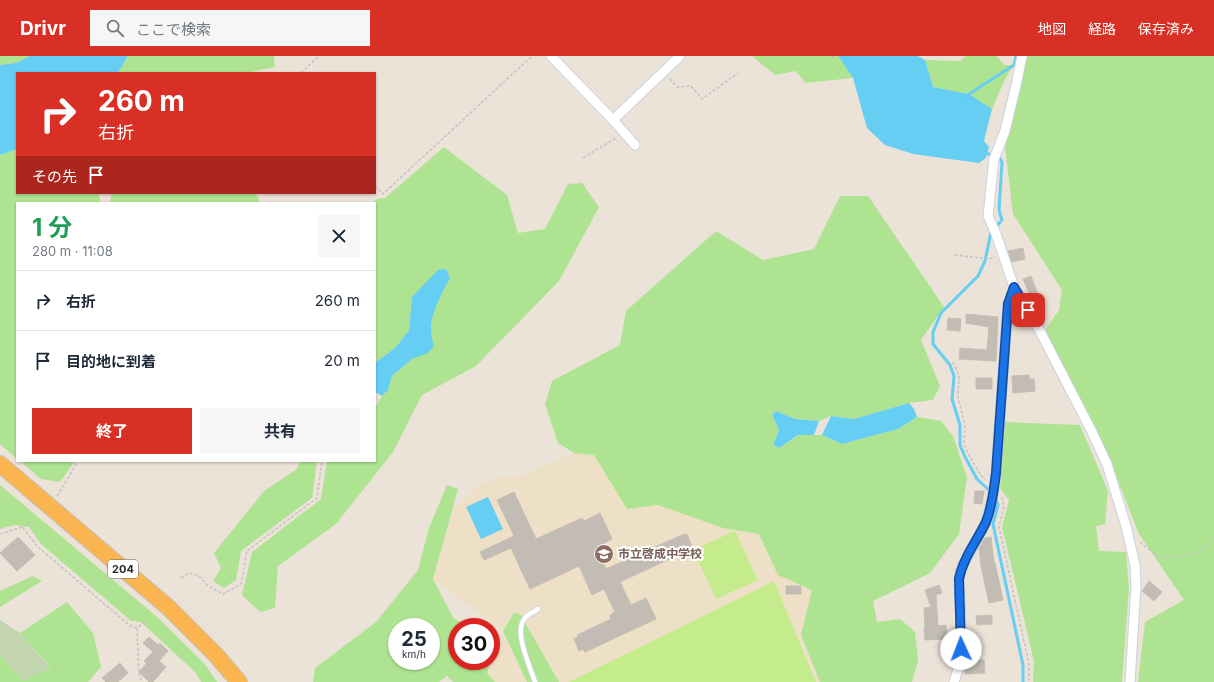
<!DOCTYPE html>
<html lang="ja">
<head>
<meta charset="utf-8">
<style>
  :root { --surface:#fff; --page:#f6f6f7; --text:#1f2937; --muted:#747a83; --line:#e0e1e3; --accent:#d93025 }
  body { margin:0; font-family:Inter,"Noto Sans JP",sans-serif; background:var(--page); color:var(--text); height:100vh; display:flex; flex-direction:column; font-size:15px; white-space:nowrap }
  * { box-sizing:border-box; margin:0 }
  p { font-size:13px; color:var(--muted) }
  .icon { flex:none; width:22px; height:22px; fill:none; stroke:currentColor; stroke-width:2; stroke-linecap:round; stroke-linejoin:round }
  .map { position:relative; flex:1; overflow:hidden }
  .details { position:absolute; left:16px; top:146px; width:360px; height:260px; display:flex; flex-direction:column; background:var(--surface); border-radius:0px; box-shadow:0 1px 3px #0004 }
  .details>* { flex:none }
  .guide { position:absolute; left:16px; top:16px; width:360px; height:122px; border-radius:0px; box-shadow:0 1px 3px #0004; background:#d93025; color:#fff; overflow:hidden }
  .speed { position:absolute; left:388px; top:562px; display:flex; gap:8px; font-size:20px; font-weight:700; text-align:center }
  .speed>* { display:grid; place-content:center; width:52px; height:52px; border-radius:50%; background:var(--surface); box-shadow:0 1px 3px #0004; line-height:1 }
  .speed small { font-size:10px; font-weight:400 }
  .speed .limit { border:6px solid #d22; background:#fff; color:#111 }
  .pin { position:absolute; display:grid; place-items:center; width:34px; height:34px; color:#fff; margin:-17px; border-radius:8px; box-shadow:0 2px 6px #0006 }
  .me { position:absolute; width:44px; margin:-22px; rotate:358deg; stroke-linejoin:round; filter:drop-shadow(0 0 3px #0008) }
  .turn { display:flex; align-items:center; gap:14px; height:84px; padding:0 16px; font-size:18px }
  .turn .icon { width:52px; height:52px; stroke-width:2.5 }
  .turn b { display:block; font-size:28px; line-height:34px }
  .then { display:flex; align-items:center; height:38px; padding:0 16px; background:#0003; gap:8px; font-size:15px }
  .round { display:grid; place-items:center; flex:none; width:42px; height:42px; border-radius:0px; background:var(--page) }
  .summary { display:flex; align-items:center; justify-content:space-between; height:68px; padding:0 16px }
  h1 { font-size:24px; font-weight:700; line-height:30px; color:#1e9e55 }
  .action { display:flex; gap:8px; margin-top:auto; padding:8px 16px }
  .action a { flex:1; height:46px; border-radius:0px; background:var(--accent); color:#fff; font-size:16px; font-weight:700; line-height:46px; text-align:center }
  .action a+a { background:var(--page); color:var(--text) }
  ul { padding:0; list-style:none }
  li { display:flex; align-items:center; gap:12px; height:60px; padding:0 16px; border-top:1px solid var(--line) }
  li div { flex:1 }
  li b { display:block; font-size:15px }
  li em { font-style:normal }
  header { display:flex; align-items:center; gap:24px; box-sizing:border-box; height:56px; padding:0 20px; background:var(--accent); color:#fff }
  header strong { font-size:19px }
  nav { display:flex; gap:22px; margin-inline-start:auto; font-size:14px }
  .search { width:280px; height:36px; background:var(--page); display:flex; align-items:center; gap:10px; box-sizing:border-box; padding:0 14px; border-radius:0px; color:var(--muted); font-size:15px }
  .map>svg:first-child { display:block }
</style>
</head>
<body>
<header>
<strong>Drivr</strong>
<div class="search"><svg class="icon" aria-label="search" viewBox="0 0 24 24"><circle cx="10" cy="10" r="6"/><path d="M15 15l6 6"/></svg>ここで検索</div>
<nav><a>地図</a><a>経路</a><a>保存済み</a></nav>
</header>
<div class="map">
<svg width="1214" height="626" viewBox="0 0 1214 626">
  <rect width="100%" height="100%" fill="#ebe2d8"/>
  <path fill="#eee0c6" d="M574 397 594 398 628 453 658 449 723 472 759 478 778 519 812 533 801 579 820 626H495L487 617 496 582 503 575 433 523 453 452 478 429 496 421H518Z"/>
  <path fill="#aee491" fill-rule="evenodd" d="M0 0H30L16 7 0 9Z
    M128 0H274L275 11 244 17H118Z
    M752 0H838L853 22 805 27 796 15 775 19Z
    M966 0H997L1004 9H1014L1005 23 992 53 969 38 933 31 925 4 960 5Z
    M1027 0H1214V626H1138L1145 566 1184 544 1139 478 1110 404 1045 274 1059 254 1062 234 1013 158 1005 91Z
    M444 91 507 139 518 177 545 173 568 128 582 127 599 151 559 225 476 310 422 339 393 396 336 468 278 510 275 552 260 556 242 539 252 496 321 443 327 405H375V352L382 340 388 334 392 320 412 303 430 281 434 253 450 222 412 241 409 274 396 291 375 307V147H372L377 143 385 142Z
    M17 93V137H98L101 147H17V403L0 388V99Z
    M112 137H255L259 143V147H110Z
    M840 140H868L944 251 921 284 940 330 933 344 909 347 854 363 831 360 819 365 795 363 776 355 772 359 779 374 773 389 779 392 799 379H822L842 388 898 373 917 361 941 365 953 380 967 421 959 478 930 517 873 545 877 566 900 563 915 576 918 605 912 626H820L801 579 812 534 778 519 759 478 723 472 658 449 627 453 594 399 574 397 558 387 545 348 552 325 620 289 626 255 716 175 763 204 814 193Z
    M1005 366 1080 369 1108 435 1105 468 1096 470 1099 495 1126 496 1129 532 1122 626H1033L1034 605 1002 471 1009 444 1000 432Z
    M20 405H75L60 426 41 423Z
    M300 405H317L312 442 241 495 236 524 224 532 213 525 221 512 214 497 264 435 297 413Z
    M0 429 156 560 204 607 217 626H201L195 616 141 566 131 565 41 488 29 471 14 469 0 473Z
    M447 429 458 433 433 523 454 563 472 571H457V605H490L487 617 495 626H453L447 620 439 626H313L315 612 376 566 418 514 429 472ZM397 571H431V605H397Z
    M33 520 42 525 0 551V535Z
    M67 546 93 577 101 611 88 626H0V599L23 625 50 611 20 577Z
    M514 557 520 558 559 626H527L503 575Z"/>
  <path fill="#c2d5ae" d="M0 564 20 577 50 612 23 625 0 599Z"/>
  <path fill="#c4ec8c" d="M735 475 758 524 716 543 693 494Z
    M774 525 816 626H569Z"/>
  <path fill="#65cef2" d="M30 0H128L118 17H17V93L0 99V9L16 7Z
    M838 0H918L925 4 933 31 969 38 992 53 984 85 989 91 986 102 979 107 913 98 885 89 867 72 853 22Z
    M446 213 450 222C439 243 425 265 434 290L428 297 412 303 392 320 388 334 382 340 375 336V307L396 291 409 274 412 241 438 214Z
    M909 347 914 353 917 361 898 373 842 388 822 379 831 360 854 363Z
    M776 355 795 363 819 365 814 379H798L779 392 773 389 779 374 772 359Z
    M488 441 503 473 481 483 466 451Z"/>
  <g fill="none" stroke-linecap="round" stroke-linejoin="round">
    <path stroke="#65cef2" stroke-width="3" d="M969 41V38L1014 9 1016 0
      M985 97 999 101 1002 106 999 154 1002 164 991 176 985 205 978 220 941 257 933 276V288L950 309 954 320 952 343 960 369V389L965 401 977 423 991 436
      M995 440 998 449 993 468 1023 609V626"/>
  </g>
  <path fill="#c2bcb5" stroke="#c6beb2" d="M1023 192 1025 203 1012 206 1008 195Z
    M1031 220 1039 241 1032 244 1023 223Z
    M966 258 998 261 996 305 959 303 960 292 987 294 989 271 966 267Z
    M948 262 961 263 960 275 947 274Z
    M1029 319V323H1034L1035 335 1013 337 1012 320Z
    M976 322H992V333H976Z
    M975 435H984L982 448 974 447Z
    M514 436 536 483 582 462 584 465 600 457 612 483 596 491 606 513 684 478V479L687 478 692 491 690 492 691 493 620 526 631 549 646 542 656 563 585 596 583 593 579 595 574 583 578 581 577 579 611 563 610 559 615 556 604 533 592 539 579 510 530 533 511 492 484 504 480 496 514 480 497 444Z
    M18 481 35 499 17 515 0 497Z
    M991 481 994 507H995L1003 544 989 547 981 510 979 491 981 489H982V486L985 482Z
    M1149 525 1162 536 1154 545 1142 535Z
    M939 529 942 537 936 539 938 570 946 569 947 583 925 584 924 571H925L924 552 931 551 925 534Z
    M786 530H801V538H786Z
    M992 559V568L977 569 976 560Z
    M149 581 158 589 160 587 168 595 159 605 166 611 153 626H149L139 616 147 607 144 605 153 596 143 587Z
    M974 604H984L985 617 965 618V610H974Z
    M120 607 128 617 118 626H106L102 622Z"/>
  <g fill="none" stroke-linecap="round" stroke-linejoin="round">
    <g stroke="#cdd1e1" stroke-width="6">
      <path id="service" d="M535 626C530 610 513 575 525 562 528 558 534 556 538 553"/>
    </g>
    <g stroke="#cdd1e1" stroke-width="11">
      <path id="minor" d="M551 0 613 64 635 89
        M1022 0 1017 25 1005 75 994 103 988 160 996 178 1014 231 1041 277 1091 374 1107 408 1126 470 1135 509 1136 529 1130 626
        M613 64 680 0
        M954 626C966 594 960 557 959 523L961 513 986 466 992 444 996 417 1008 248 1014 231"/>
    </g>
    <g stroke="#c3c3c3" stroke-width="18">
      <path id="trunk" d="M0 408 169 552 216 599 239 626"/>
    </g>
    <path stroke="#c3c3c3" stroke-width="1.5" stroke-dasharray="3 2" stroke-linecap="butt" d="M832 0 836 3
      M301 17 319 0
      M670 23 677 31 691 30 702 43 738 17
      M583 102 616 82
      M375 130 383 138 532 0
      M955 199 989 203 995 201
      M953 306 959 320 958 341 965 370 964 387 967 396 980 418 985 424
      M57 440 78 405
      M1002 441 1004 451 999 471 1029 608V626
      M35 466 22 471 38 491 129 569 137 572 145 565
      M0 478 22 471
      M1140 486 1159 501H1179L1197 497 1214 484
      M181 522 189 517 199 520 208 530 223 538 241 528 247 495 317 442 322 405
      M137 572 139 618 142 626"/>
    <use href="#service" stroke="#fff" stroke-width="4.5"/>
    <use href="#minor" stroke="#fff" stroke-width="9"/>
    <use href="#trunk" stroke="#fab450" stroke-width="16"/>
  </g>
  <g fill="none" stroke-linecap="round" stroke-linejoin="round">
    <g stroke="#114b97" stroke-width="10">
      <path id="route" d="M961 593 959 523C963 502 977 485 986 466 992 451 994 433 996 417L1008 248 1014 231 1028 254"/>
    </g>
    <use href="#route" stroke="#1a73e8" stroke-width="7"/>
  </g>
  <defs>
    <g id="school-disc" transform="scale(1)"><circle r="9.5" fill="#8d6e63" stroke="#fff"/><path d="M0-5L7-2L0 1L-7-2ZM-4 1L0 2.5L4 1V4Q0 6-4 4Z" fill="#fff"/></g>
  </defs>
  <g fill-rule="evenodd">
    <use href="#school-disc" x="604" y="498"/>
  </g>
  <g text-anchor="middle" stroke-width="4" stroke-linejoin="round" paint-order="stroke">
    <rect fill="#fff" stroke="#686868" stroke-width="1" x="108" y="504" width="30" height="18" rx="3"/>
    <g font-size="11" font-weight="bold" fill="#272727">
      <text x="123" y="517">204</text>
    </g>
    <g font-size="12" font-weight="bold" fill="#785e54" stroke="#fff" text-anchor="start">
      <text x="618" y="502">市立啓成中学校</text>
    </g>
  </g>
</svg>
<div class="speed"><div>25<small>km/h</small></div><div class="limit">30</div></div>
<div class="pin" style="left:1028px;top:254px;background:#d93025"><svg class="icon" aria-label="arrive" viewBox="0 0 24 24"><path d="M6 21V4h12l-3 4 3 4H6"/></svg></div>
<svg class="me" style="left:961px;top:593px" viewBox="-20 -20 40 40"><circle r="19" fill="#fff"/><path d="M0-13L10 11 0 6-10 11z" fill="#1a73e8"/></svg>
<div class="guide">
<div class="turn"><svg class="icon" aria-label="right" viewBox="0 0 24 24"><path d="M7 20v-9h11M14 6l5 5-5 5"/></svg><div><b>260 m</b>右折</div></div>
<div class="then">その先<svg class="icon" aria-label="arrive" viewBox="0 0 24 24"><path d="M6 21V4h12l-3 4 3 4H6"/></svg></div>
</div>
<section class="details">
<div class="summary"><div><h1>1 分</h1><p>280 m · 11:08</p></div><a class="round"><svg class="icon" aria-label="close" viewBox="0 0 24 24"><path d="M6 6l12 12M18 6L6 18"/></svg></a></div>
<ul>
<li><svg class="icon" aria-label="right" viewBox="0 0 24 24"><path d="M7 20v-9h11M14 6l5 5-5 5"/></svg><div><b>右折</b></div><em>260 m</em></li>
<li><svg class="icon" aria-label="arrive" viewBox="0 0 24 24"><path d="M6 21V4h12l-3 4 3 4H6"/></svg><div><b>目的地に到着</b></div><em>20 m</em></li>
</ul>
<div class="action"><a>終了</a><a>共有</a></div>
</section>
</div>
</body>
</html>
